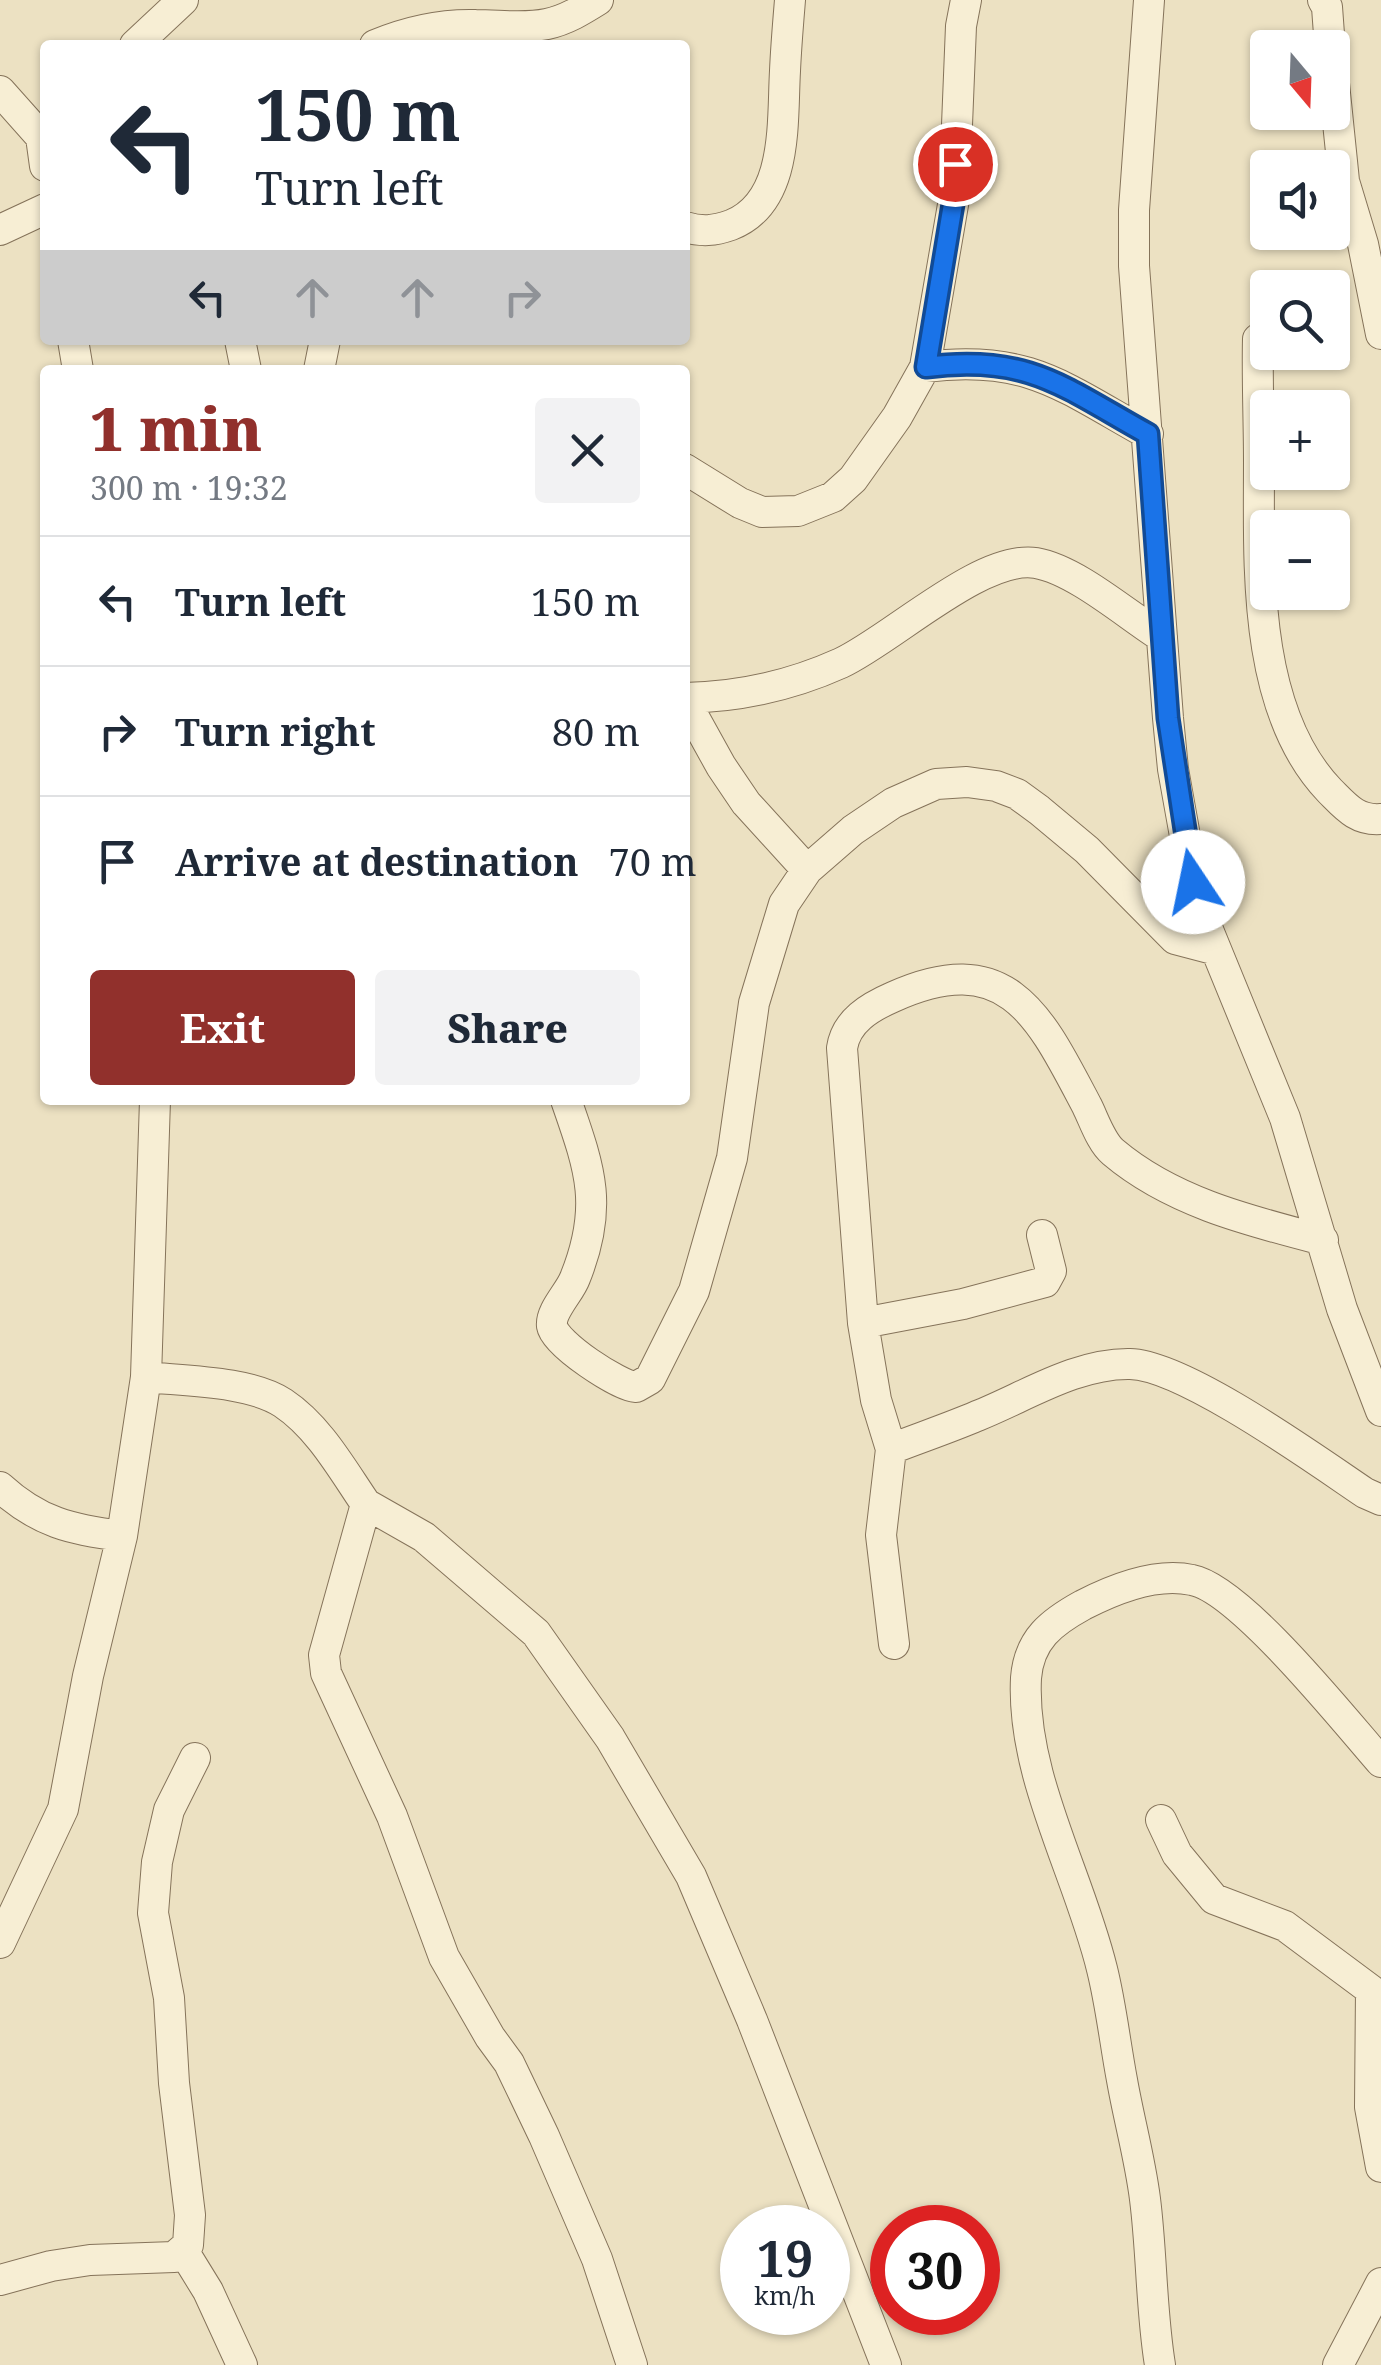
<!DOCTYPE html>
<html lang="en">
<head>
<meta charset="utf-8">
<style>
  :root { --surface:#fff; --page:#f2f2f3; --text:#1f2937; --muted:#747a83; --line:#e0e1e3; --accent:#91302c }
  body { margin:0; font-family:"Noto Serif",serif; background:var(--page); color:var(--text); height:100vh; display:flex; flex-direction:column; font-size:38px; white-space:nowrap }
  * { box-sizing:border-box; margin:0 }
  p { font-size:32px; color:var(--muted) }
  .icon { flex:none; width:55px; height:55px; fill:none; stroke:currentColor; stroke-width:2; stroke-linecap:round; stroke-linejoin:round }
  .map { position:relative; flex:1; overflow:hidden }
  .drawer { position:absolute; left:40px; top:365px; width:650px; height:740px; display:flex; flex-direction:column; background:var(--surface); border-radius:10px; box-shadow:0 2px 8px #0004 }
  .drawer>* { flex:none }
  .guide { position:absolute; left:40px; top:40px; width:650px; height:305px; border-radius:10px; box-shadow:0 2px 8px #0004; background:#fff; color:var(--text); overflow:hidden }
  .needle { width:65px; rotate:161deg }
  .buttons { position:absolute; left:1250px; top:30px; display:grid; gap:20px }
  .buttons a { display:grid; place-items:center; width:100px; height:100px; border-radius:10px; background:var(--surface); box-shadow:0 2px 8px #0004; font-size:50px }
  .speed { position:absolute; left:720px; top:2205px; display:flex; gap:20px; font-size:50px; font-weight:700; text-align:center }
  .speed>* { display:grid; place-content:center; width:130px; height:130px; border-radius:50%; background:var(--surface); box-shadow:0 2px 8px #0004; line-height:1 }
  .speed small { font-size:25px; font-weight:400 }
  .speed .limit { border:15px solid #d22; background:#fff; color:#111 }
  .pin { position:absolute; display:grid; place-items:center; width:85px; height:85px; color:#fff; margin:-42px; border:5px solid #fff; border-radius:50%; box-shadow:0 2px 10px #0007 }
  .me { position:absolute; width:110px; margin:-55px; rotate:349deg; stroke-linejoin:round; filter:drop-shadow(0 0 8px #0008) }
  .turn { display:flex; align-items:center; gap:35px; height:210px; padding:0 50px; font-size:45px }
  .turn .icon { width:130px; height:130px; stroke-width:2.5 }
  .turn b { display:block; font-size:70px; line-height:85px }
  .lanes { display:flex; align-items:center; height:95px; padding:0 50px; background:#0003; justify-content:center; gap:50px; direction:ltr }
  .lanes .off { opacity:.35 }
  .round { display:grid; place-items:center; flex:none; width:105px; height:105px; border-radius:10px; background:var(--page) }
  .summary { display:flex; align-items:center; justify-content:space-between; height:170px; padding:0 50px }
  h1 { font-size:60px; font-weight:800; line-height:75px; color:var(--accent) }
  .cta { display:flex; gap:20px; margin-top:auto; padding:20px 50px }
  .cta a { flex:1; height:115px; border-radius:10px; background:var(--accent); color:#fff; font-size:40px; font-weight:800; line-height:115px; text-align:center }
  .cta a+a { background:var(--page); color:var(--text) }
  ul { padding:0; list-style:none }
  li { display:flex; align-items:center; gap:30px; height:130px; padding:0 50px; border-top:2px solid var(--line) }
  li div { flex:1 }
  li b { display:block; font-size:38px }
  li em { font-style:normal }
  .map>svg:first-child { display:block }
</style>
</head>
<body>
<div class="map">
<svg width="1381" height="2365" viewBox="0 0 1381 2365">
  <rect width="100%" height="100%" fill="#ece1c2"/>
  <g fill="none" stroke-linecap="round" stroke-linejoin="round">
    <g stroke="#85735a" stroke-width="32">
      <path id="minor" d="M1149 0 1134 210V266L1168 718 1173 769 1197 903 1285 1118 1342 1309 1381 1411
        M1323 0 1327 7 1330 48
        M135 45 183 0
        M375 45C406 32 442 24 476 25 500 25 523 29 547 24 566 20 582 10 598 0
        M1332 64 1344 181 1363 244 1381 334
        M0 91 41 137 45 166
        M685 227C702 232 714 231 731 225 789 202 782 122 785 71 786 47 788 24 790 0
        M0 230 45 209
        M1258 339C1257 380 1259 421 1259 462 1259 566 1252 710 1330 791 1346 807 1357 821 1381 819
        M73 340 78 370
        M240 340 246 370
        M925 367C1028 354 1063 387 1148 434
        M319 370 325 340
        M685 469 740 503 762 512 798 511 833 497 853 479 897 417 925 367 954 199 961 26 966 0
        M685 698C740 697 790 686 841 663 891 640 982 554 1036 563 1076 570 1127 615 1162 637
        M685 701 721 766 746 803 807 870
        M566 1100C590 1169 604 1206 575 1278 570 1292 550 1311 552 1326 555 1344 619 1386 636 1387L650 1379 694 1291 732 1158 754 1003 784 904 807 870 853 830 893 803 936 784 967 782 996 786 1017 794 1039 810 1087 850 1175 939 1213 949
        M863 1323 963 1304 1045 1282 1051 1271 1042 1235
        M146 1377C184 1381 250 1381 283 1403 319 1427 342 1469 366 1504L324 1655 326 1673 392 1816 444 1957 490 2037 509 2063 544 2136 597 2259 632 2365
        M891 1449C919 1438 949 1428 977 1416 1025 1397 1076 1363 1130 1364 1184 1365 1316 1460 1365 1493L1381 1500
        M0 1487C38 1522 72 1530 122 1536
        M366 1504 424 1537 536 1633 610 1738 691 1876 752 2020 886 2365
        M894 1644 881 1535 891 1449 876 1400 863 1323 842 1048C846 1021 870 1007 893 997 1008 945 1040 1017 1087 1106 1094 1120 1101 1142 1113 1152 1172 1202 1250 1221 1323 1240
        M1161 1820 1177 1854 1214 1899 1285 1926 1371 1990 1370 2107 1381 2167
        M0 1943 63 1809 88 1676 122 1536 146 1377 155 1100
        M184 2252 208 2291 242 2365
        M0 2280 51 2266 90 2260 174 2257 188 2245 190 2215 174 2083 169 1998 153 1913 157 1862 169 1810 195 1758
        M1160 2365C1151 2310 1152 2254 1145 2199 1140 2159 1129 2120 1122 2080 1115 2043 1111 2005 1102 1969 1079 1874 1021 1776 1026 1678 1029 1639 1052 1622 1083 1605 1114 1589 1156 1572 1192 1580 1240 1589 1345 1721 1381 1762
        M1338 2365 1381 2283"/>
    </g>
    <use href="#minor" stroke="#f7eed4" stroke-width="30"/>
  </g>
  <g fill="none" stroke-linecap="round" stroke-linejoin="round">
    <g stroke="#114b97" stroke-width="25">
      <path id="route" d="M955 164 954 198 926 367C1029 354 1063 387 1148 434L1168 718 1193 882"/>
    </g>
    <use href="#route" stroke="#1a73e8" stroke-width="18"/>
  </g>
</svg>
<div class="buttons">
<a><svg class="needle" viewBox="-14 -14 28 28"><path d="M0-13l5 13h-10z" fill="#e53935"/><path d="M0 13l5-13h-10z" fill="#747a83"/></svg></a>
<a><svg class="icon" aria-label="sound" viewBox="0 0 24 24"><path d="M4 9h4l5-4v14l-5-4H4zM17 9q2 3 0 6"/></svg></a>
<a><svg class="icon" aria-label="search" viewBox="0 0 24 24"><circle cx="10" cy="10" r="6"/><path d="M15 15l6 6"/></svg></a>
<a>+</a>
<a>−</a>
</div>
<div class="speed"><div>19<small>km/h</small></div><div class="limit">30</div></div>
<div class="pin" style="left:955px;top:164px;background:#d93025"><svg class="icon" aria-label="arrive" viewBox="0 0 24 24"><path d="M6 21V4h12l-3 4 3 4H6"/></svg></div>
<svg class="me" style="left:1193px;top:882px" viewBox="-20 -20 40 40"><circle r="19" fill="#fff"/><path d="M0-13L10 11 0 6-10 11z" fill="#1a73e8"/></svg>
<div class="guide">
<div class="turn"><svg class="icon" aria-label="left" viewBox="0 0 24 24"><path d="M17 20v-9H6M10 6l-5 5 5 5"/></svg><div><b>150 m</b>Turn left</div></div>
<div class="lanes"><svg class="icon" aria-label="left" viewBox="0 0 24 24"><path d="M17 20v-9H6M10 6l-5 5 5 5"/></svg><svg class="icon off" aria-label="ahead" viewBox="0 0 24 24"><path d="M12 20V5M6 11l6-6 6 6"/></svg><svg class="icon off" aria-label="ahead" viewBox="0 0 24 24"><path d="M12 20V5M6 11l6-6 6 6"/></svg><svg class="icon off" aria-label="right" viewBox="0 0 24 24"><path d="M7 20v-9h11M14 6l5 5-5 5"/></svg></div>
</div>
<section class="drawer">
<div class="summary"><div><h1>1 min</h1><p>300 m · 19:32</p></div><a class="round"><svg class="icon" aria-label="close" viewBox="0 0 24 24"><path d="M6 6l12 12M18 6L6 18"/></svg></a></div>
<ul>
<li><svg class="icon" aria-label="left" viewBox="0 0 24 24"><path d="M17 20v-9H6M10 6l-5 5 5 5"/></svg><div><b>Turn left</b></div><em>150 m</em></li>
<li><svg class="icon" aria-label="right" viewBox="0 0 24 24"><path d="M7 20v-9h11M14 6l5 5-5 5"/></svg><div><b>Turn right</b></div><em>80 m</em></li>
<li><svg class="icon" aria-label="arrive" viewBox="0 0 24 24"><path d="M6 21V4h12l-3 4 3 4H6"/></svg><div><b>Arrive at destination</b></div><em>70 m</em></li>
</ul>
<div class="cta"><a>Exit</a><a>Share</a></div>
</section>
</div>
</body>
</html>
